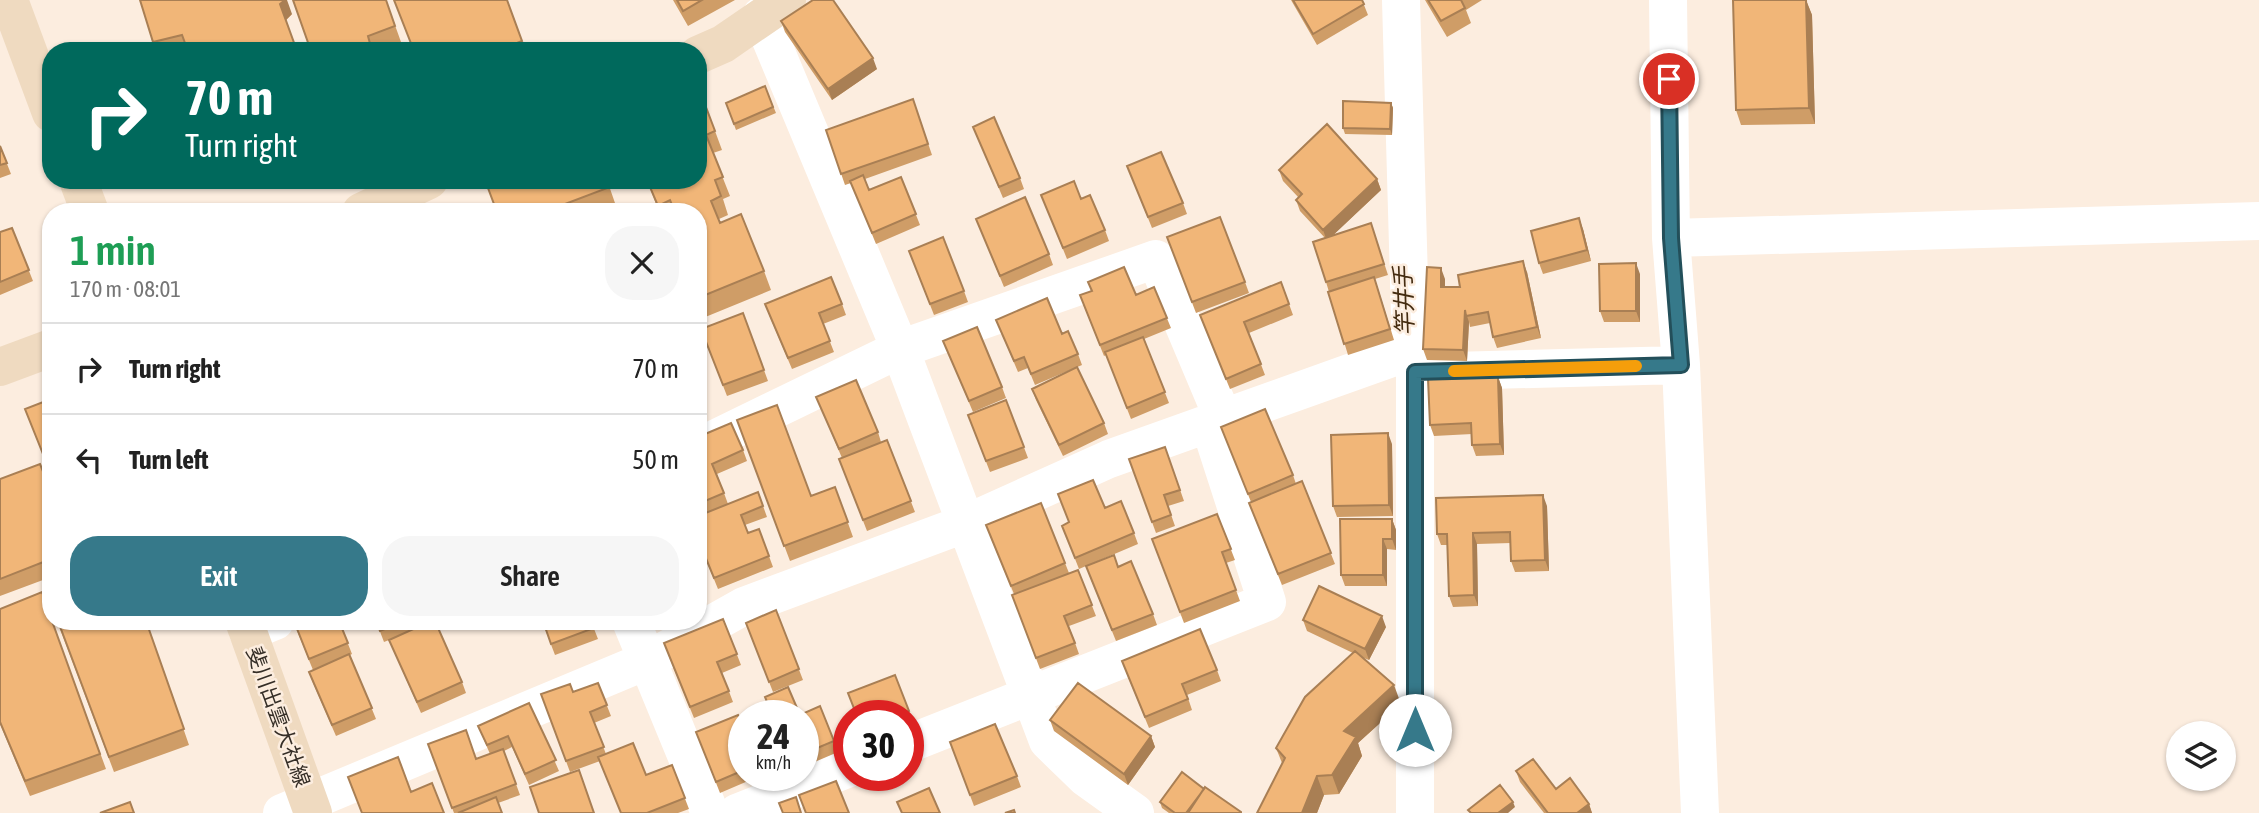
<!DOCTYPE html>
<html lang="en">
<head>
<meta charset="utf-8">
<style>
  :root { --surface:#fff; --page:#f6f6f6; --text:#222; --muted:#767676; --line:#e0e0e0; --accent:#36798a }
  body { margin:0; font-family:"Asap Condensed","Noto Sans JP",sans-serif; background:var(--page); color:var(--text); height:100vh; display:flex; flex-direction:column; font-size:26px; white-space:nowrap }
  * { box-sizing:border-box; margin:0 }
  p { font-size:23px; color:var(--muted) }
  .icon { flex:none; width:38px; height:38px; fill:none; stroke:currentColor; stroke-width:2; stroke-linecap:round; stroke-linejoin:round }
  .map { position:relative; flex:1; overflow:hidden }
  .drawer { position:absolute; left:42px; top:203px; width:665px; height:427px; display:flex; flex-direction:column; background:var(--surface); border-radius:28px; box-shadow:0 2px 5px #0004 }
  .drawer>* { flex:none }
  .banner { position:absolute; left:42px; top:42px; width:665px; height:147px; border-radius:28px; box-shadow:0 2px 5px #0004; background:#00695c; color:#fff; overflow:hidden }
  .controls { position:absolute; left:2166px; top:721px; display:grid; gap:14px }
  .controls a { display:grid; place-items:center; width:70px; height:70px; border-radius:50%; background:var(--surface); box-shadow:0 2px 5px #0004; font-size:35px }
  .speed { position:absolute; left:728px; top:700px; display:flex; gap:14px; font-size:35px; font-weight:700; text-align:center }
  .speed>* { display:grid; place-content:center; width:91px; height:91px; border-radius:50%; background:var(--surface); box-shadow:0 2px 5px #0004; line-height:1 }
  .speed small { font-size:18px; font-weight:400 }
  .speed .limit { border:10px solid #d22; background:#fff; color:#111 }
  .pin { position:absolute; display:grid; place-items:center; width:60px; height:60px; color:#fff; margin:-30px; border:4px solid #fff; border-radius:50%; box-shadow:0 2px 7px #0007 }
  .me { position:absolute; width:77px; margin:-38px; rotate:0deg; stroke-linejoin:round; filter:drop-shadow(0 0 5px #0008) }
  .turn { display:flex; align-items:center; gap:24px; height:147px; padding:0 28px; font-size:32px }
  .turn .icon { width:91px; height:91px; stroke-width:2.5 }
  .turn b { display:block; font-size:49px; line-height:60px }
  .round { display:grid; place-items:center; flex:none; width:74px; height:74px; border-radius:28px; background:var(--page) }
  .summary { display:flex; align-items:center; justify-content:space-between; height:119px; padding:0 28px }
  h1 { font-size:42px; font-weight:600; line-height:52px; color:#1e9e55 }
  .button { display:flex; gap:14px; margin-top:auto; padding:14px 28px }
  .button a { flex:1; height:80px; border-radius:28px; background:var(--accent); color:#fff; font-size:28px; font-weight:600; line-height:80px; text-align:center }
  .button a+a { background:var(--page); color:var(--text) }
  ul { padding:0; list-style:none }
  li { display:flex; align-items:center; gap:21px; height:91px; padding:0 28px; border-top:2px solid var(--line) }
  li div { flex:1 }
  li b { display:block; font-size:26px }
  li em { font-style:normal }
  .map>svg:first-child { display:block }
</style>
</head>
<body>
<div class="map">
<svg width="2259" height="813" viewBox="0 0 2259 813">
  <rect width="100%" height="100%" fill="#fceddf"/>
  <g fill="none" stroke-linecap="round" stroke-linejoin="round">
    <path stroke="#fff" stroke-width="38" d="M1401 0 1411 351 1415 372V813
      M761 16 900 349 1048 741 1085 777 1135 813
      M1671 238 2259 221
      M1681 365 1700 813
      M1415 372 1681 365 1671 238 1668 0
      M698 447 900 349 1156 259 1223 418
      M631 621 710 813
      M248 632 275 621
      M908 744 1267 602 1209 423
      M282 813 646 661 744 606 967 523 1109 459 1411 351
      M737 813 849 768"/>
    <path stroke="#efdac0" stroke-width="38" d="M9 0 51 113
      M698 55 723 44 787 0
      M78 180 90 212
      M361 212 429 180
      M0 367 51 348
      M244 621 313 813"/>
  </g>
  <path fill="#cf9d67" d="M140 0 292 14 286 20 188 50 156 51Z
    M386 0 401 42 376 51H311Z
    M507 0 526 51H413Z
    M673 0H735L688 26Z
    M1291 0H1362L1368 15 1317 45Z
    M1425 0H1482L1466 10 1471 23 1447 37Z
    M1806 0 1812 15 1815 124 1741 125 1736 110Z
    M781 21 877 69 832 100 785 32Z
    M765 86 776 113 736 130 726 103Z
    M698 95 715 131 722 150 713 153 730 196 723 199 728 215 719 219 720 223 764 271 771 290 698 320V212H659L647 180H698Z
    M913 99 932 155 865 179 869 190 901 177 920 225 876 244 851 183 845 185 826 130Z
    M1391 103 1393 108 1392 135 1345 134 1343 128Z
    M973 127 1020 178 1024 189 1003 198Z
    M0 146 11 174 0 178Z
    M1127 166 1183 203 1187 214 1152 228Z
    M1279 170 1377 179 1381 190 1333 235 1371 223 1388 275 1375 279 1394 340 1348 355 1326 282 1325 238 1300 211 1296 200 1299 198 1283 181Z
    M607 180 615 203 591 212H497Z
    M1041 195 1081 199 1105 230 1109 241 1067 259Z
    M976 219 1049 254 1053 265 1004 287Z
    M12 228 33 281 0 295V232Z
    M1583 229 1591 261 1543 274 1539 263Z
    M1167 237 1245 282 1249 293 1196 313Z
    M909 251 964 291 968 302 934 315Z
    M1527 272 1541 338 1497 348 1493 337 1490 323 1470 327 1469 322 1467 361 1427 360 1423 349 1445 279V287H1460Z
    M1640 274V322H1604L1600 311Z
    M1281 282 1293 315 1249 333 1265 375 1230 389 1204 326Z
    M1154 287 1171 328 1144 339 1169 403 1131 419 1106 355 1104 356 1084 306 1136 295Z
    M842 304 846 315 823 324 834 352 792 369 769 315Z
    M743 313 768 381 727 396 701 329Z
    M996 320 1062 334 1078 354 1082 365 1035 385 1028 368 1018 372Z
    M943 341 1002 387 1006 398 973 412Z
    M1498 377 1502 388 1504 455 1476 456 1472 445V434L1434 436 1430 425Z
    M1032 389 1104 423 1108 434 1063 456 1036 400Z
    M698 396 703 408 698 410Z
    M816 397 878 432 881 442 887 440 915 512 867 531 839 459 842 458Z
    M1006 400 1028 458 990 472 968 415Z
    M737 420 811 496 835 487 853 537 790 561Z
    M1221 427 1293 475 1296 484 1302 481 1335 564 1282 585 1253 514 1251 502Z
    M698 437 743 450 747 461 717 474 728 504 758 492 767 517 745 525 748 533 759 529 773 567 718 589 698 540Z
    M1392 444 1393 516 1337 517 1333 506Z
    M1165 447 1184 501 1168 506 1175 526 1156 533 1129 459Z
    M0 479 51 491V577L0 596Z
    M1041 503 1069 573 1078 570 1096 616 1069 626 1079 654 1040 669 1012 595 1014 594 990 536Z
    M1547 506 1549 571 1515 572 1511 561V543L1477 544 1478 606 1453 607 1449 596 1448 545H1441L1437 534Z
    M1105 508 1134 533 1138 544 1079 569 1062 526Z
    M1217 514 1235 560 1226 563 1240 601 1184 623 1152 539Z
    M1392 519 1396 530V550L1387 549V586H1345L1341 575Z
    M1090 577 1153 614 1157 625 1116 641Z
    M0 609 52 621 106 769 30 796 0 724Z
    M776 610 803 680 773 692 746 623Z
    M723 619 741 665 722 673 733 702 694 718 668 654Z
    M1303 620 1386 627 1369 660 1361 657 1401 704 1358 743 1362 756 1339 794 1324 795 1317 813H1257L1282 763 1276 748 1353 653 1307 631Z
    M57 621H146L189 745 114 772Z
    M293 621H339L352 654 350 655 376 719 336 736 313 683 309 672 313 670Z
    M376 621H426L462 682 466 693 421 713 389 640 384 642Z
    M542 621H591L598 639 555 655Z
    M1217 670 1221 681 1187 695 1192 710 1149 728 1126 672Z
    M895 675 913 722 908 724V716H857Z
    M598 683 611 716 594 723 606 754 646 775 672 765 689 809 678 813H621L600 761 570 772 541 694 573 692Z
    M788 687 800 715 820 706 838 752 803 767V716H772L765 697Z
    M529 703 559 771 529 785 512 747 504 751 520 795 498 803 502 813H454L428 744 476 759 490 754 478 726Z
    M1050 720 1151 736 1155 747 1128 785 1054 731Z
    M744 729V775H762L720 793 696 732Z
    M950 742 1017 776 1021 787 974 806Z
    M1516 771 1589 804 1592 813H1544L1520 782Z
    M1204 789 1242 813H1169L1162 808 1160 802Z"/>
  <path fill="#a97f54" d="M285 0H287L292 14 286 20 280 4Z
    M1806 0 1812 15 1815 124 1809 108Z
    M873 58 877 69 832 100 828 89Z
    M1391 103 1393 108 1392 135 1390 129Z
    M1377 179 1381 190 1327 241 1323 230Z
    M1579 218 1583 229 1591 261 1587 250Z
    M1523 261 1527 272 1541 338 1537 327Z
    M1636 263 1640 274V322L1636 311Z
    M1441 268 1445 279V298L1441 287Z
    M1465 310 1469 322 1467 361 1463 350Z
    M1498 377 1502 388 1504 455 1500 444Z
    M1388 433 1392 444 1393 516 1389 505Z
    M1543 495 1547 506 1549 571 1545 560Z
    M1392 519 1396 530V550L1392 539Z
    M1473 533 1477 544 1478 606 1474 595Z
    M1383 539 1387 549V586L1383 575Z
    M1382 616 1386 627 1369 660 1365 649Z
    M1394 685 1401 704 1358 743 1362 756 1339 794 1332 775 1344 731Z
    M1151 736 1155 747 1128 785 1124 774Z
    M1317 776 1324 795 1317 813H1302Z
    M1513 802 1515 807 1508 813H1498Z
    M1589 804 1592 813H1577Z"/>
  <path fill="#f1b678" stroke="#a97f54" stroke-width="2" d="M140 0H285L280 4 297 51H188L182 35 153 42Z
    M293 0H386L395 26 368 36 372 51H311Z
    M394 0H507L522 41 497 51H414Z
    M677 0H702L683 11Z
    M813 0H833L873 58 828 89 781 21Z
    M1293 0H1362L1364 4 1313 34Z
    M1428 0H1461L1465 8 1441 21Z
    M1733 0H1806L1809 108 1736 110Z
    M765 86 773 107 734 124 726 103Z
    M701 94 715 131 706 135 723 177 715 180 721 196 711 201 720 223 741 214 764 271 698 298V212H675L670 200 658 206 647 180H698V95Z
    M913 99 928 144 841 174 826 130Z
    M1343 101 1391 103 1390 129 1343 128Z
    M994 117 1020 178 999 187 973 127Z
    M1327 124 1377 179 1323 230 1296 200 1302 194 1279 170Z
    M0 146 7 163 0 165Z
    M1161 152 1183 203 1148 217 1127 166Z
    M863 175 869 190 901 177 916 214 872 233 850 181Z
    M485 180H607L610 187 544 212H497Z
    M1074 181 1081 199 1090 195 1105 230 1063 248 1041 195Z
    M1025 197 1049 254 1000 276 976 219Z
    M1220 217 1245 282 1192 302 1167 237Z
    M1579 218 1587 250 1539 263 1531 231Z
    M1371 223 1384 264 1326 282 1313 242Z
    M12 228 29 270 0 282V232Z
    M943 237 964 291 930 304 909 251Z
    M1523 261 1537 327 1493 337 1488 312 1466 316 1465 310 1463 350 1423 349 1427 267 1441 268V287H1460L1458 275Z
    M1636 263V311H1600L1599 264Z
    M1124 267 1136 295 1154 287 1167 318 1100 345 1080 295 1092 291 1088 282Z
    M831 277 842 304 819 313 830 341 788 358 765 304Z
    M1374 277 1390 329 1344 344 1328 292Z
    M1281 282 1289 304 1244 322 1261 364 1226 379 1200 315Z
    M1047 298 1062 334 1068 331 1078 354 1031 374 1024 357 1014 361 996 320Z
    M743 313 764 370 723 385 701 329Z
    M977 327 1002 387 969 401 943 341Z
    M1143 337 1165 392 1127 408 1105 352Z
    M1077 367 1104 423 1059 445 1032 389Z
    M1498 377 1500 444 1472 445 1471 423 1430 425 1428 379Z
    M856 380 878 432 839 449 816 397Z
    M51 399V474L25 409Z
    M1006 400 1024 447 986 461 968 415Z
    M777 405 811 496 835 487 848 522 784 546 737 420Z
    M1265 409 1293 475 1248 494 1221 427Z
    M731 423 743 450 712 464 724 493 698 504V437Z
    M1388 433 1389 505 1333 506 1331 435Z
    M887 440 911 501 863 520 839 459Z
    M1165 447 1180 490 1164 495 1171 515 1152 522 1129 459Z
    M40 464 51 491V559L0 579V479Z
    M1093 480 1105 508 1121 501 1134 533 1075 558 1062 526 1069 522 1058 494Z
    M1302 481 1331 553 1278 574 1249 503Z
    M758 492 763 506 741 515 748 533 759 529 769 556 714 578 698 539V516Z
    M1543 495 1545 560 1511 561 1510 532 1473 533 1474 595 1449 596 1447 534H1437L1436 498Z
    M1041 503 1065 563 1011 586 986 525Z
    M1217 514 1231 549 1222 552 1236 590 1180 612 1152 539Z
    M1340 519H1392V539H1383V575H1341Z
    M1114 555 1118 567 1131 561 1153 614 1112 630 1086 566Z
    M1078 570 1092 605 1064 616 1075 643 1036 658 1012 595Z
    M1319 586 1382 616 1365 649 1303 620Z
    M42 592 51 617V621H52L100 754 25 781 0 722V609Z
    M51 592V603L47 594Z
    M776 610 799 669 769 682 746 623Z
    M723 619 737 654 717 662 729 691 690 707 664 643Z
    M58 621H146L184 729 109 757Z
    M294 621H339L348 643 309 659Z
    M376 621H405L380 631Z
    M431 621H435L462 682 417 702 389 640Z
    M543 621H591L594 628 551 644Z
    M1200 629 1217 670 1182 684 1188 699 1145 717 1122 661Z
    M1355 651 1394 685 1344 731 1356 737 1332 775 1317 776 1302 813H1257L1285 758 1276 748 1305 697Z
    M349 654 372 708 332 725 309 672Z
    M895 675 909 711 897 716H857L848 693Z
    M598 683 607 705 590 712 604 747 566 761 541 694 570 684 573 692Z
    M1078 683 1151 736 1124 774 1050 720Z
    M788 687 800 715 820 706 834 741 803 754V716H773L765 697Z
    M529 703 556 760 525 774 508 736 487 745 478 726Z
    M738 715 744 729V770L716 782 696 732Z
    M995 724 1017 776 970 795 950 742Z
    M466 730 476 759 503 749 516 784 452 808 428 744Z
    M633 743 646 775 672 765 685 798 647 813H621L598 757Z
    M398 757 411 792 432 783 444 813H362L348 777Z
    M1533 759 1556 789 1570 778 1589 804 1577 813H1548L1516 771Z
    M579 770 594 813H539L530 787Z
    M1182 772 1204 789 1186 813H1175L1160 802Z
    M836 781 849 813H806L799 795Z
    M1500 785 1513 802 1498 813H1471L1468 810Z
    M1205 787 1241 812V813H1188Z
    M929 788 940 813H902L897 802Z
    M496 797 502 813H458Z
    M796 797 801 813H783L779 803Z
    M130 802 134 813H100Z
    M1014 810 1015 813H1005Z"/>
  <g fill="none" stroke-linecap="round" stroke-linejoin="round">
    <g stroke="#234f5a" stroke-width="18">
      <path id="route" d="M1415 730V372L1681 365 1671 238 1669 79"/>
    </g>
    <use href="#route" stroke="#36798a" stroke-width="12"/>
    <path stroke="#f59e0b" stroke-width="12" d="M1454 371 1636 366"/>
  </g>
  <g text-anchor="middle" stroke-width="5" stroke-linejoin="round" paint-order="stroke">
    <g font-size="21" fill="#352e27" stroke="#fceddf">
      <text transform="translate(278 717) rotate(70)" y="7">斐川出雲大社線</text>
    </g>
    <g font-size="23" font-style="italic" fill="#442c11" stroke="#fceddf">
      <text transform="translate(1404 301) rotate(-92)" y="8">竿井手</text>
    </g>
  </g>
</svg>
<div class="controls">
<a><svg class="icon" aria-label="layers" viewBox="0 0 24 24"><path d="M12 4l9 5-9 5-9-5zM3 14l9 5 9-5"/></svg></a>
</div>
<div class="speed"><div>24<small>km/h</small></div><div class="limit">30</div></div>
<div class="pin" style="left:1669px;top:79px;background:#d93025"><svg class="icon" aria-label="arrive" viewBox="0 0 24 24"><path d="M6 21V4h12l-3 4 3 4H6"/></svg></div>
<svg class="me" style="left:1415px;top:730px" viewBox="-20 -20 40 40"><circle r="19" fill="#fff"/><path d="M0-13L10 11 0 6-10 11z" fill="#36798a"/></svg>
<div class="banner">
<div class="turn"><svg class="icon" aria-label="right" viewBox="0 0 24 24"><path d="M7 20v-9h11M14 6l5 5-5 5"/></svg><div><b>70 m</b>Turn right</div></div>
</div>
<section class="drawer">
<div class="summary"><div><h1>1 min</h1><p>170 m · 08:01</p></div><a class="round"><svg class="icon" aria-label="close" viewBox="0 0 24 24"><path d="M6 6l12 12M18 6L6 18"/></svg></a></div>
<ul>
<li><svg class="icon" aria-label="right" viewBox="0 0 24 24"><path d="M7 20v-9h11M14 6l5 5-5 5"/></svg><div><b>Turn right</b></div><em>70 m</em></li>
<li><svg class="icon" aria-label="left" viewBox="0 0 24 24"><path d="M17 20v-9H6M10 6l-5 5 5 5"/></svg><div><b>Turn left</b></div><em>50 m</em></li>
</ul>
<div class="button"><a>Exit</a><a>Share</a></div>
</section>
</div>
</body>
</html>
